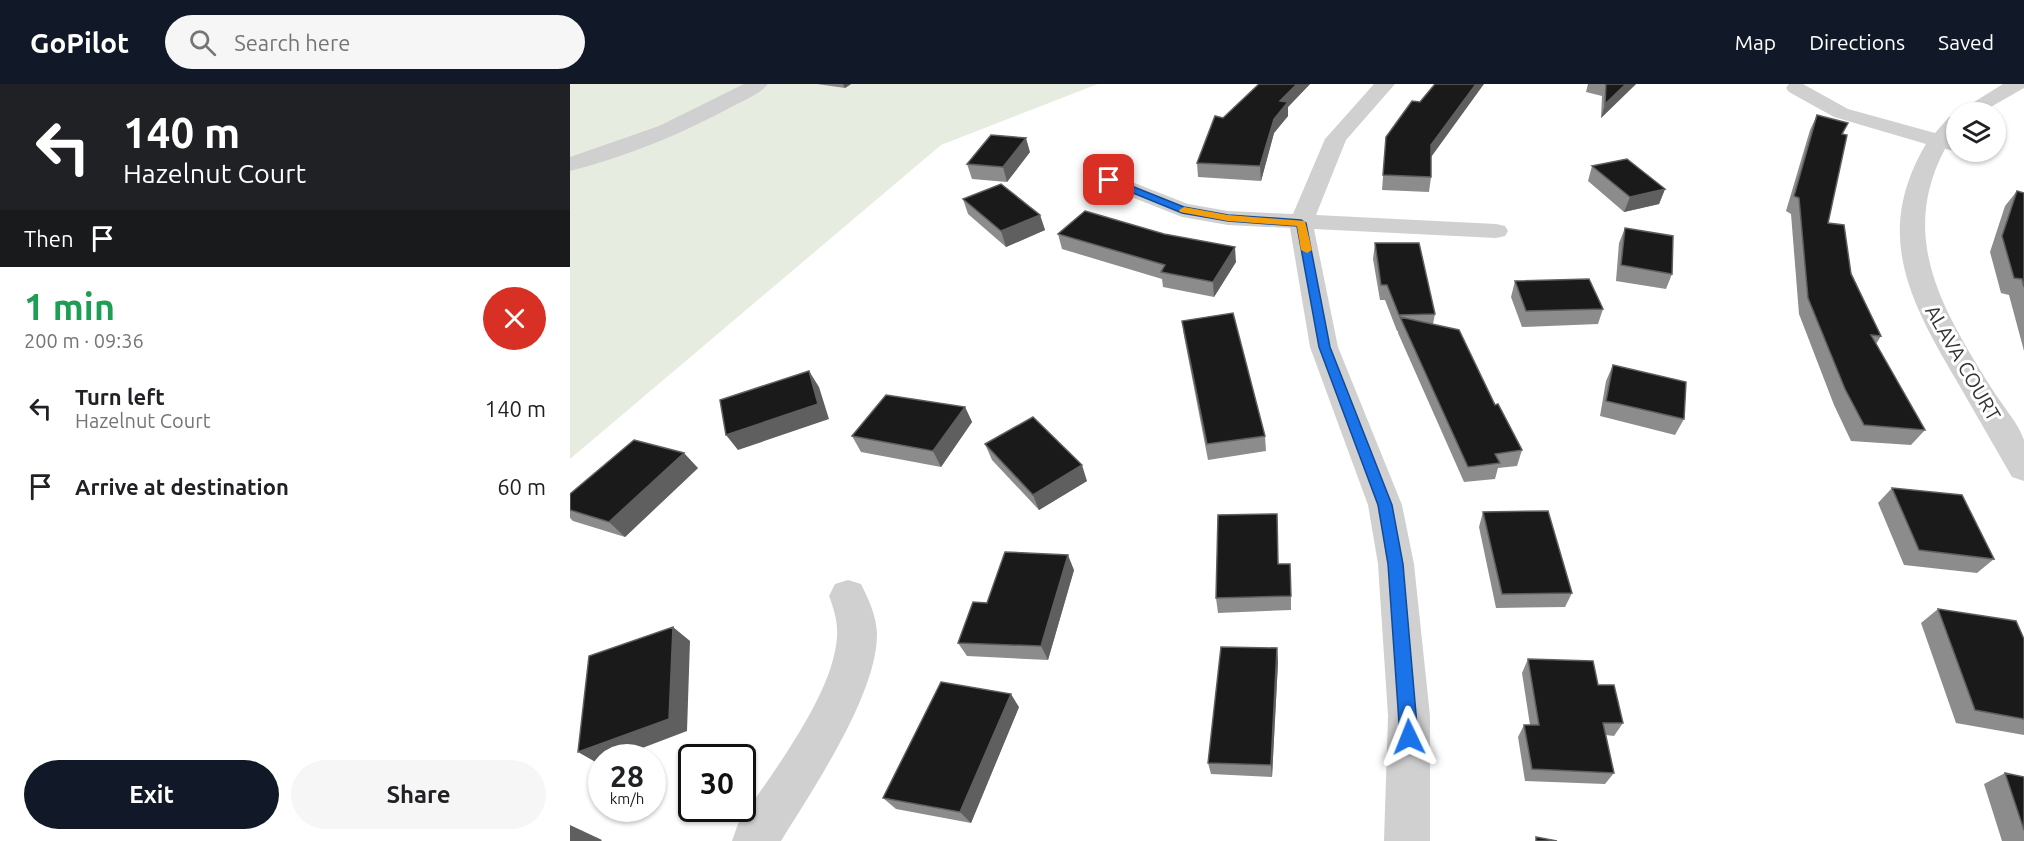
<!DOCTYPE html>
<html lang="en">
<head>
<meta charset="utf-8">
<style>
  :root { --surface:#fff; --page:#f6f6f6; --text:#202124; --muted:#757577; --accent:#111827 }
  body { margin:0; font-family:Ubuntu,sans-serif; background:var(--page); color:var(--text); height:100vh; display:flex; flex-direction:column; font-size:22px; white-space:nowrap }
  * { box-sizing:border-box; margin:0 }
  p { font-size:20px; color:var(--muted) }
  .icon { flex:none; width:33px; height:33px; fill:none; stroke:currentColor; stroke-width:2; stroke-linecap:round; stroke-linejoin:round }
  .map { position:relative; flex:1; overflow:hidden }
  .side { display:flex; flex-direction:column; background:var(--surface); width:570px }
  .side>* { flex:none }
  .guide { background:#202124; color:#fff; overflow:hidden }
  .buttons { position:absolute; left:1376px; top:18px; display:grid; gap:12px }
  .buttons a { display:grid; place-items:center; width:60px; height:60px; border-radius:50%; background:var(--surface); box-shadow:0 2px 4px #0004; font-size:30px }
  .speed { position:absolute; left:18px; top:660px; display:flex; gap:12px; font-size:30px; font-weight:700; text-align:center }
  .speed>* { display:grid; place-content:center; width:78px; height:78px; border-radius:50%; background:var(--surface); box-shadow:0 2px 4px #0004; line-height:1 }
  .speed small { font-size:15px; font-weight:400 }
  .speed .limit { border:3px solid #111; border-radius:9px; background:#fff; color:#111 }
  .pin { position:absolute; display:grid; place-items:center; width:51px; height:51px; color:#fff; margin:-26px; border-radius:12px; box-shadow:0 3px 9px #0006 }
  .me { position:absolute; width:66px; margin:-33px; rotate:358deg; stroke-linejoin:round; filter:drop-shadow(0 0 4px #0008) }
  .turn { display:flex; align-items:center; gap:21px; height:126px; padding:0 24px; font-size:27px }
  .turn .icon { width:78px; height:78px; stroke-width:2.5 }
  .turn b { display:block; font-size:42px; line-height:51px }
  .then { display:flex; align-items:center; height:57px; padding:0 24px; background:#0003; gap:12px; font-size:22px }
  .round { display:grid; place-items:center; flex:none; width:63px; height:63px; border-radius:32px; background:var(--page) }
  .overview { display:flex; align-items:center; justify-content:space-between; height:102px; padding:0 24px }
  h1 { font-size:36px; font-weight:700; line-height:45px; color:#1e9e55 }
  .primary-button { display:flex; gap:12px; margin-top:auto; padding:12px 24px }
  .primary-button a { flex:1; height:69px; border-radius:36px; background:var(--accent); color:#fff; font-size:24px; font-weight:700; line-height:69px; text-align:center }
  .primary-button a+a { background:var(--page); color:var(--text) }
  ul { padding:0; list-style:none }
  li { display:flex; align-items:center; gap:18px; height:78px; padding:0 24px }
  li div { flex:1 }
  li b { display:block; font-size:22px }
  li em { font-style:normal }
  header { display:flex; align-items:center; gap:36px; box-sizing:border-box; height:84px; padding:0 30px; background:var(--accent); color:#fff }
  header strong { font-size:28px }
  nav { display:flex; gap:33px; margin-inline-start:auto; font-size:21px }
  .search { width:420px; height:54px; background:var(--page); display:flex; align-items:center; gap:15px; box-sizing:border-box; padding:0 21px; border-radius:33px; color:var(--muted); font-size:22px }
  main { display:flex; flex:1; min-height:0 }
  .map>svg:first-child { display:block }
</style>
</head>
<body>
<header>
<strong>GoPilot</strong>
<div class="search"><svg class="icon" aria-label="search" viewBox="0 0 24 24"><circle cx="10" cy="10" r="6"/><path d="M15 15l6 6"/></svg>Search here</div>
<nav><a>Map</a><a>Directions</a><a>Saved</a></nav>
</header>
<main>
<section class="side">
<div class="guide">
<div class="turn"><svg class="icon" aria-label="left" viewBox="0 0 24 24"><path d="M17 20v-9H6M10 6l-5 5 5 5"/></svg><div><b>140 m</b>Hazelnut Court</div></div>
<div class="then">Then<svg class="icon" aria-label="arrive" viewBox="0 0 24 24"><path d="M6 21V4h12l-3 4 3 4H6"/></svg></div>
</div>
<div class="overview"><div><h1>1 min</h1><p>200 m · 09:36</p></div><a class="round" style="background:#d93025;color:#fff"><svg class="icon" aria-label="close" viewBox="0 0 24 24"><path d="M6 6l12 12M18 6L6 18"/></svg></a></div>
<ul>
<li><svg class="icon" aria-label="left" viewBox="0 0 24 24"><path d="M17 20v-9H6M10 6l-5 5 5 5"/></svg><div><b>Turn left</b><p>Hazelnut Court</p></div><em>140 m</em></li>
<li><svg class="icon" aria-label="arrive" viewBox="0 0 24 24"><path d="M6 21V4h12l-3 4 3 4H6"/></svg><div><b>Arrive at destination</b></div><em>60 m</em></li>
</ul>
<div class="primary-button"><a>Exit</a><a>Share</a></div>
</section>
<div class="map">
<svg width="1454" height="757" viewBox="0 0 1454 757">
  <rect width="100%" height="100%" fill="#fff"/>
  <path fill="#e6ecdf" d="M0 0H528L371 61 0 375Z"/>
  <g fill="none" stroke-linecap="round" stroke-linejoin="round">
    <path fill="#d0d0d0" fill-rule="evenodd" d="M174 0H198C191 9 177 15 167 20 114 49 59 72 0 87V73L89 42Z
      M804 0H825L776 56 746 131 926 140 935 142 938 147 935 152 926 154 744 145 768 263 832 421 844 480 860 632V757H814L818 632 808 480 798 421 740 263 720 144 658 141 612 133 531 101 528 96 531 91 539 89 618 120 658 127 723 130 755 55Z
      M1219 0H1233L1278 25 1365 49 1379 33 1386 31V50L1383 54 1386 55V68H1390L1375 65C1327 155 1375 229 1422 305 1432 321 1448 339 1454 356 1454 367 1454 385 1454 397L1442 393C1423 360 1404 327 1385 294 1338 214 1304 148 1356 60L1264 33 1219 8 1216 4Z
      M1433 0H1454V4L1412 28H1388Z
      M278 496 291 500C299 516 306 531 307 549 308 609 243 705 211 757H162L168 740C201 690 263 612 267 553 268 538 264 525 259 512L265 500Z"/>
  </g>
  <path fill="#8c8c8c" d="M247 0H281L275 4Z
    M689 0H740L718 23V32L704 49 691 97 628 93 627 79 653 34Z
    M1018 0H1066L1031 34 1032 12 1016 8Z
    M1247 31 1272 50 1258 139 1311 252 1306 260 1355 346 1341 361 1281 357 1264 321 1229 230 1221 130 1216 127 1240 46Z
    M816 53 861 73V93L859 108 812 106Z
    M460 68 437 98 402 95 397 80Z
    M1022 82 1095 105 1089 120 1054 128 1018 97Z
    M1447 107 1454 109V267L1439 211 1431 209 1420 168 1435 122Z
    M393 115 470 131 475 146 436 163 398 130Z
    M1055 144 1102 190 1096 205 1046 197 1049 159Z
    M488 150 666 178 644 213 593 203 592 195 492 165Z
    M805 159 865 230 863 240 925 321 952 366 947 382 928 384 925 395 894 398 828 249V247H827L815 216H810L803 175Z
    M945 197 1033 225 1028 240 952 243 941 213Z
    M612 237 695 352 696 367 638 376 614 252Z
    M1043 281 1114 335 1105 351 1030 332 1036 297Z
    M395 323 402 338 371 383 291 368 282 352Z
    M415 360 517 397 469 426 422 376Z
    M128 384 55 453 3 437 0 434V410Z
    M1322 404 1424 475 1407 489 1334 481 1308 419Z
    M913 428 1002 509 995 523 926 524 909 443Z
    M708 480 721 512V526L648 529 646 514Z
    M504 486 478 576 397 572 388 559 417 519Z
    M1368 525 1454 555V651L1386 639 1351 539Z
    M707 564 708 578 702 693 641 690 638 679Z
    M958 575 1028 601 1053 639 1044 652 1036 651 1044 689 1035 700 955 697 948 653 954 641H960L952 589Z
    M449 623 401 739 326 725 313 714Z
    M1435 689 1454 693V757H1432L1414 700Z"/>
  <path fill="#5f5f5f" d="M273 0H281L275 4Z
    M727 0H740L718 23V32L704 49 691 97 690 82 710 17Z
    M906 0H914L859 76 861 61Z
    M1056 0H1066L1031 34 1035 20Z
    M456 54 460 68 437 98 433 83Z
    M1095 105 1089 120 1054 128 1060 113Z
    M470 131 475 146 436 163 431 147Z
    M665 163 666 178 644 213 643 198Z
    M239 287 249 303 259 335 168 366 156 351Z
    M395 323 402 338 371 383 363 367Z
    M114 369 128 384 55 453 39 438Z
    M512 381 517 397 469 426 463 411Z
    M498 471 504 486 478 576 471 562Z
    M103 543 120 557 117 647 46 674H32V679L29 680 8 668Z
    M707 564 708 578 702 693 701 681Z
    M441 610 449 623 401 739 390 728Z
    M0 741 32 756 31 757H0Z"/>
  <path fill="#1a1a1a" stroke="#5f5f5f" stroke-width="1.5" d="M689 0H727L710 17 718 18 704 35 690 82 627 79 645 32 653 34Z
    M865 0H906L861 61V93L813 91 816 53 842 17 850 18Z
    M1036 0H1056L1035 20Z
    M1247 31 1278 39 1272 50 1277 51 1258 139 1274 141 1281 190 1311 252 1301 251 1355 346 1294 341 1275 305 1238 214 1229 114 1224 112Z
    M421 51 456 54 433 83 397 80Z
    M1057 75 1095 105 1060 113 1022 82Z
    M431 100 470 131 431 147 393 115Z
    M1447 107 1454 109V203L1452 195 1444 194 1432 152Z
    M515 127 594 150 665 163 643 198 591 188 595 181 488 150Z
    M1055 144 1103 152 1102 190 1051 181Z
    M805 159H849L865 230 829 231 817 201H811Z
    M1019 195 1033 225 956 227 945 197Z
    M663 229 695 352 637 360 612 237Z
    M830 233 889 246 925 321 928 320 952 366 925 370 930 379 898 383Z
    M1043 281 1116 298 1114 335 1036 317Z
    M239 287 248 320 156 351 150 316Z
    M316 311 395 323 363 367 282 352Z
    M463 333 512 381 463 411 415 360Z
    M64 356 114 369 39 438 0 426V410Z
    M1322 404 1392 411 1424 475 1349 466Z
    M978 427 1002 509 932 510 913 428Z
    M707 430 708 480H720L721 512 646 514 648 431Z
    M435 468 498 471 471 562 388 559 403 518 417 519Z
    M1368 525 1446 537 1454 555V635L1405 626Z
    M103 543 99 635 8 668 19 572Z
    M651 563 707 564 701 681 638 679Z
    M958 575 1023 577 1028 601H1044L1053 639H1033L1044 689 962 685 954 641H969Z
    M371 598 441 610 390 728 313 714Z
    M1435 689 1454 693V746Z
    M966 753 987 757H966Z"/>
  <path fill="#1a73e8" stroke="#114b97" stroke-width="1.5" d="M539 93 614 123 658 131 731 136 736 139 760 263 822 421 833 480 848 653 845 659 839 662 833 659 830 653 818 480 808 421 749 263 727 142 658 137 612 129 536 98V94Z"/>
  <path fill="#f59e0b" d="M614 123 658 131 735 137 742 166 737 169 731 166 727 142 658 137 610 128 609 126Z"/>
  <g text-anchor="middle" stroke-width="6" stroke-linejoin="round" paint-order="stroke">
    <g font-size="20" fill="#333" stroke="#fff">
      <text transform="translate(1393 279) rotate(60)" y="7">ALAVA COURT</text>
    </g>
  </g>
</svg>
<div class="buttons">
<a><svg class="icon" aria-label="layers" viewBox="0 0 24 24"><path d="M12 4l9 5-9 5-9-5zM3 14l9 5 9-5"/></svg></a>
</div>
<div class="speed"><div>28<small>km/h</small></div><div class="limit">30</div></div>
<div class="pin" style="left:539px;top:96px;background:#d93025"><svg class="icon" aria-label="arrive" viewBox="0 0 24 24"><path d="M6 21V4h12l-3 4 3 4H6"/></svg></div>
<svg class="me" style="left:839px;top:653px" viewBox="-20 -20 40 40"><path d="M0-17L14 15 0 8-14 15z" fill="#1a73e8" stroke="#fff" stroke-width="4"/></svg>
</div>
</main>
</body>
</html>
